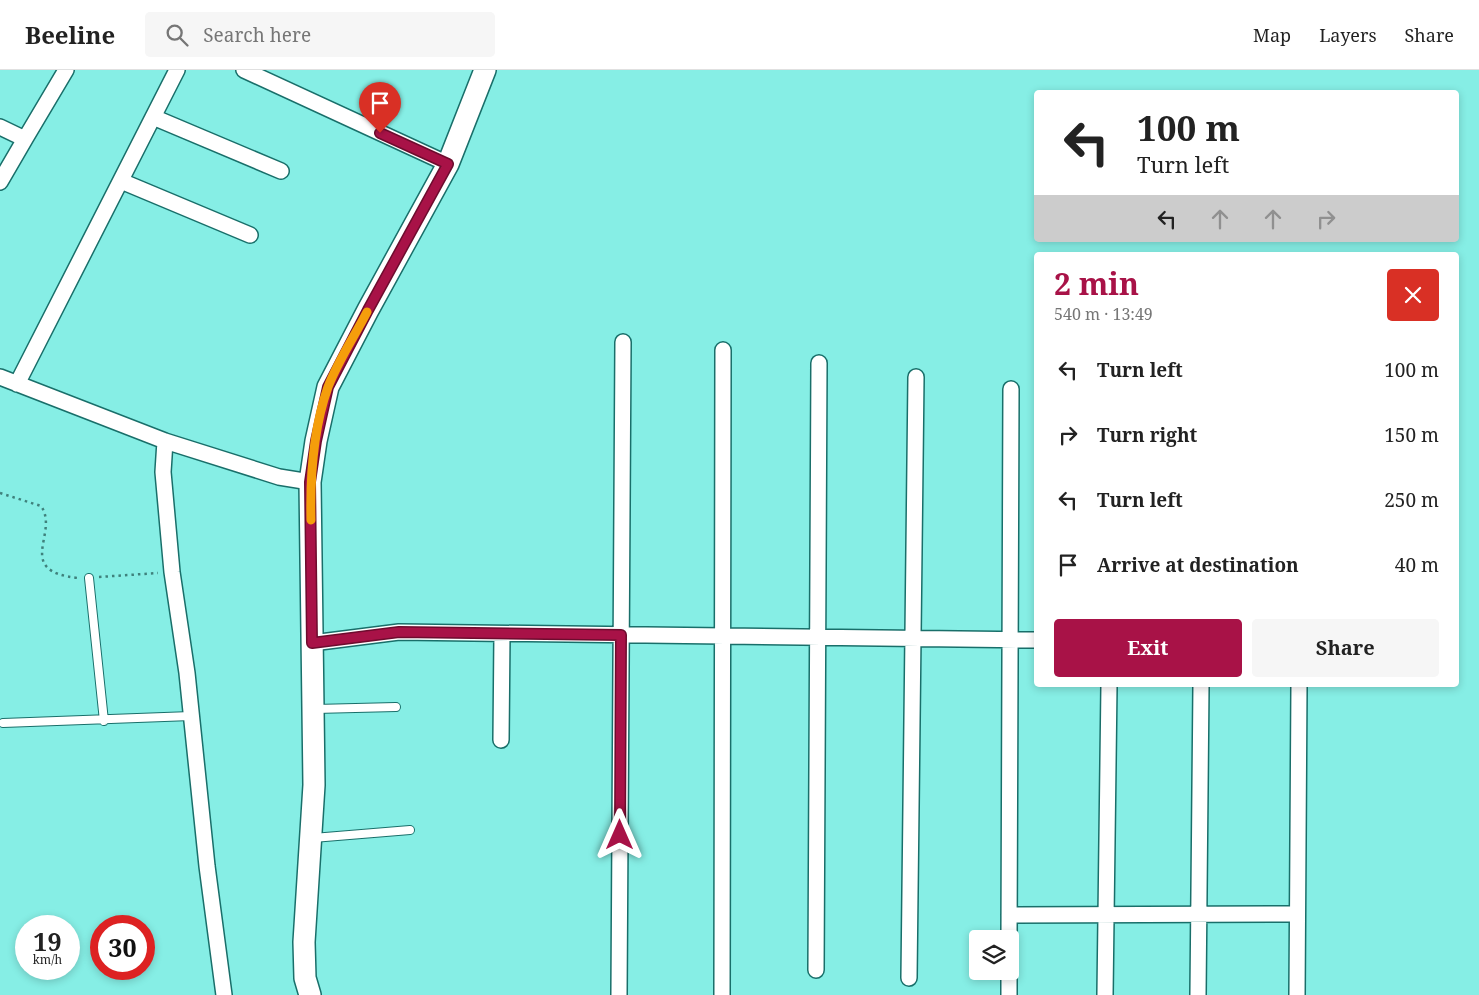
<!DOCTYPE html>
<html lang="en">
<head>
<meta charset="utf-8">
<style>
  :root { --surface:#fff; --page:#f6f6f6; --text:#222; --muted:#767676; --line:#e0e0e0; --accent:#a81247 }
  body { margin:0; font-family:"Noto Serif",serif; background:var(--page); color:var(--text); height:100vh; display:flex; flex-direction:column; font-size:19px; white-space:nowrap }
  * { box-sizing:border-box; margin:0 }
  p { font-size:16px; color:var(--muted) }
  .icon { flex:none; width:28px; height:28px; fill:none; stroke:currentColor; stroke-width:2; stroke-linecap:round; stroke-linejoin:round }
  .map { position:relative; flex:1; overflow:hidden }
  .sheet { position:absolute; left:1034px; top:182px; width:425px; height:435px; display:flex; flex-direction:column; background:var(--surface); border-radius:5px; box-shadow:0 2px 8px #0003 }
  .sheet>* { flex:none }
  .top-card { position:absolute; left:1034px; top:20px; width:425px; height:152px; border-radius:5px; box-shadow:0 2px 8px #0003; background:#fff; color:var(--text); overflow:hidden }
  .buttons { position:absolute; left:969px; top:860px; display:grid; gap:10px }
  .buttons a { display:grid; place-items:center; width:50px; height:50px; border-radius:5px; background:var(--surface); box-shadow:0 2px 8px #0003; font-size:25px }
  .speed { position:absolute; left:15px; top:845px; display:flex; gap:10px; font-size:25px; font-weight:700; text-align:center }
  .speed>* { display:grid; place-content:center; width:65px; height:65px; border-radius:50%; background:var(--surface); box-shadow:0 2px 8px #0003; line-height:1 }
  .speed small { font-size:12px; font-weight:400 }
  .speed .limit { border:8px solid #d22; background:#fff; color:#111 }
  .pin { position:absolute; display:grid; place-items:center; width:42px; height:42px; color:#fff; margin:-51px -21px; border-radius:50% 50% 50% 0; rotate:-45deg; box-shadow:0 0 5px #0007 }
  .pin .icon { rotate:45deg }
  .me { position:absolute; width:55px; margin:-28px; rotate:0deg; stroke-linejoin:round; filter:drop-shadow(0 0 4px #0008) }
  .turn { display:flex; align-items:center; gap:18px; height:105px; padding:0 20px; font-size:22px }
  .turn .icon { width:65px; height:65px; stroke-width:2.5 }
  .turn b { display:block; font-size:35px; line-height:42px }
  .lanes { display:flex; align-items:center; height:48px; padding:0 20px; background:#0003; justify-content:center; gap:25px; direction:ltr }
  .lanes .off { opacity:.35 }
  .round { display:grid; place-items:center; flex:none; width:52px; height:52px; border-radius:5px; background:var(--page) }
  .summary { display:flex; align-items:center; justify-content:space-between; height:85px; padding:0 20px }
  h1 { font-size:30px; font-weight:700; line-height:38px; color:var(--accent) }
  .action { display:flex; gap:10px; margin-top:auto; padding:10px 20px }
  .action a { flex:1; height:58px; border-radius:5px; background:var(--accent); color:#fff; font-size:20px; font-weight:700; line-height:58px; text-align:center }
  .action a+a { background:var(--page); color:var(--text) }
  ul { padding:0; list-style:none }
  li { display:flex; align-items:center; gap:15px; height:65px; padding:0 20px }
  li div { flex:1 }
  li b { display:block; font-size:19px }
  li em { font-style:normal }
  header { display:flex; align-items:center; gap:30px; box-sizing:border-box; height:70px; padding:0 25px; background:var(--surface); border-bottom:1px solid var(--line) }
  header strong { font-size:24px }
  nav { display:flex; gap:28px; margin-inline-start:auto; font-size:18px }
  .search { width:350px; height:45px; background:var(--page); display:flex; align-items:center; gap:12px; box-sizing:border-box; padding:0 18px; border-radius:5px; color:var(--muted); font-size:19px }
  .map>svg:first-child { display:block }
</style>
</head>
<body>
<header>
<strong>Beeline</strong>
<div class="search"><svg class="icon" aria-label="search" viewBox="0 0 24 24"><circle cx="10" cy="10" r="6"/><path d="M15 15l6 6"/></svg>Search here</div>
<nav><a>Map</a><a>Layers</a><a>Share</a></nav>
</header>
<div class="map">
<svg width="1479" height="925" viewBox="0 0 1479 925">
  <rect width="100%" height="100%" fill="#86eee5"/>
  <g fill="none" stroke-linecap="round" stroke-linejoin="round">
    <g stroke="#196f6a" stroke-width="10">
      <path id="lane" d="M89 508 104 651
        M315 639 396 637
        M3 653 191 646
        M313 768 410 760"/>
    </g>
    <g stroke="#196f6a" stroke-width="18">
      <path id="street" d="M244 0 448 94
        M153 47 281 101
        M0 57 25 69 0 112
        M25 69 66 0
        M121 111 250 165
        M0 307 165 371 279 407 310 412
        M17 314 177 0
        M165 371 163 402 172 502 187 603 207 796 224 925
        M312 573 399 562 1036 570
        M501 670 502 564
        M1009 845 1297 844
        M1009 869 1011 319
        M816 900 819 293
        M909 908 916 307
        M619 925 623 272
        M722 925 723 280
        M1009 925V901
        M1105 925 1109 615
        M1198 925 1201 615
        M1297 925 1299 615"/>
    </g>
    <g stroke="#196f6a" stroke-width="24">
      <path id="secondary" d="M310 925 305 908 304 872 314 715 310 412 316 371 328 317 368 240 448 94 485 0"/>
    </g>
    <path stroke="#3f817c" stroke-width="2.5" stroke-dasharray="2.5 4" stroke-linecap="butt" d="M0 423 41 436C60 463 13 501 78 508
      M99 507 158 503"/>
    <use href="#lane" stroke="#fff" stroke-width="8"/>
    <use href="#street" stroke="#fff" stroke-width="15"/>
    <use href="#secondary" stroke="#fff" stroke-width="21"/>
  </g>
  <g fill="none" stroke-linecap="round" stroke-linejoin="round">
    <g stroke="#6d0c2e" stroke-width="12">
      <path id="route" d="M380 63 448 94 368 240 328 317 316 371 310 412 312 573 399 562 621 565 620 765"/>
    </g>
    <use href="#route" stroke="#a81247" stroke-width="9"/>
    <path stroke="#f59e0b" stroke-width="9" d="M311 450C310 406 313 359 328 317 338 291 354 267 367 242"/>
  </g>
</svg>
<div class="buttons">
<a><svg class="icon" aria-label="layers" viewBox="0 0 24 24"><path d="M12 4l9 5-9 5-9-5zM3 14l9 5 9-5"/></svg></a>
</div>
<div class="speed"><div>19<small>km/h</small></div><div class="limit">30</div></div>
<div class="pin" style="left:380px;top:63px;background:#d93025"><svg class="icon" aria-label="arrive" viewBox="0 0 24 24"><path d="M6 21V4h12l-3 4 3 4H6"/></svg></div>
<svg class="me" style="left:620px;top:765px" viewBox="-20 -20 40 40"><path d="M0-17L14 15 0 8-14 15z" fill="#a81247" stroke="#fff" stroke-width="4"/></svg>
<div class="top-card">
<div class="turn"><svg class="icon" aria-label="left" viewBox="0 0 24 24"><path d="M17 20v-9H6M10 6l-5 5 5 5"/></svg><div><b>100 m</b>Turn left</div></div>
<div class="lanes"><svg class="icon" aria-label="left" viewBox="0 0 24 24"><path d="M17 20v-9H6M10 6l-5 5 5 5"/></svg><svg class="icon off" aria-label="ahead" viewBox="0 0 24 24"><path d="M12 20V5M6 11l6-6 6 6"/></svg><svg class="icon off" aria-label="ahead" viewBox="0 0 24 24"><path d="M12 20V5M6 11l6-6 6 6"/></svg><svg class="icon off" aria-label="right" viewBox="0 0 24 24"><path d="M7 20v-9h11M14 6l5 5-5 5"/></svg></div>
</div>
<section class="sheet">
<div class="summary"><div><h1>2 min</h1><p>540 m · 13:49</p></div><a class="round" style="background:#d93025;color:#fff"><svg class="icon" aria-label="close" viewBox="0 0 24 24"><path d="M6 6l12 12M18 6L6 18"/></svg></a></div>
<ul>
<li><svg class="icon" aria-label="left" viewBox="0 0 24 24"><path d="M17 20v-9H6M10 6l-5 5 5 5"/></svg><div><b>Turn left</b></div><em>100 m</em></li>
<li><svg class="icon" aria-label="right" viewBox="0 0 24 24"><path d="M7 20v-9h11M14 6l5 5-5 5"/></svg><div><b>Turn right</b></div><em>150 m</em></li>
<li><svg class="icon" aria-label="left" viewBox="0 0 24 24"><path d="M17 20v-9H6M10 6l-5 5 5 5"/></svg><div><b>Turn left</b></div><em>250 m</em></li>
<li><svg class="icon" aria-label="arrive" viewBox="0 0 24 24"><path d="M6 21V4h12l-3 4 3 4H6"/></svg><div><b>Arrive at destination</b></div><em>40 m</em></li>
</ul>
<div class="action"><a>Exit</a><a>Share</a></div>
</section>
</div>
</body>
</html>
